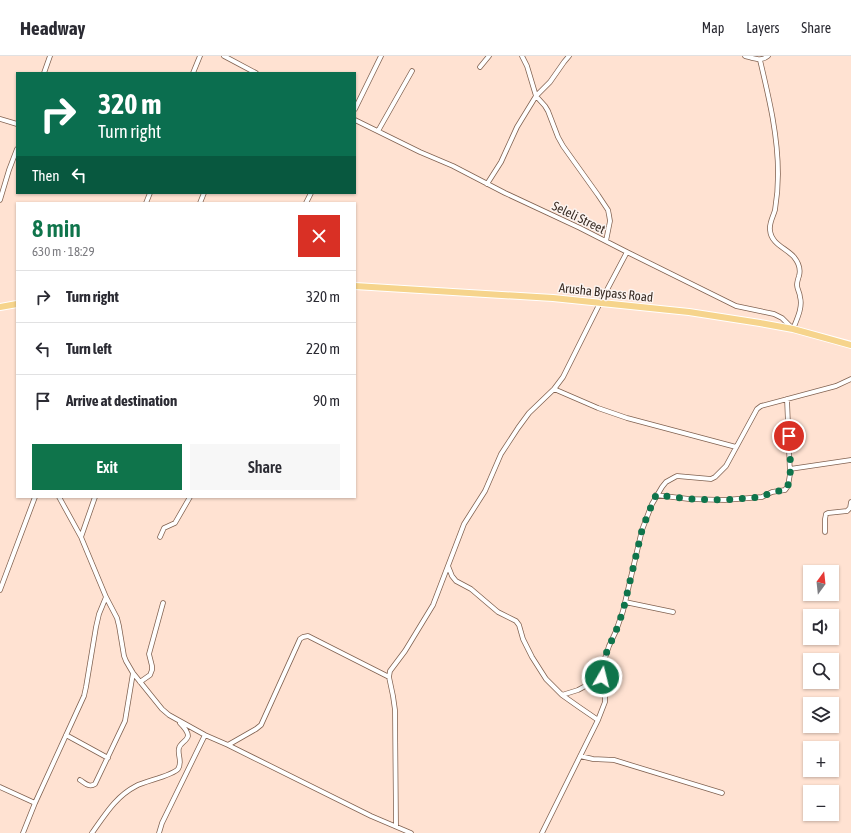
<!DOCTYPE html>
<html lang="en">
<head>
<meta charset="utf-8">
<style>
  :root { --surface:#fff; --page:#f7f7f7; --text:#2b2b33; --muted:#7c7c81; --line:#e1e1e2; --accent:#0f744b }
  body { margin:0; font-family:"Asap Condensed",sans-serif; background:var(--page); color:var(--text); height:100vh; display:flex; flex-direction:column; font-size:15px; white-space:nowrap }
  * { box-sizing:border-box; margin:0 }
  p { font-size:13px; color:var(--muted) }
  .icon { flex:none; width:22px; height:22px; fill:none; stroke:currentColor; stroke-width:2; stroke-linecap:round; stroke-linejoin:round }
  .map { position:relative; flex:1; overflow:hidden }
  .drawer { position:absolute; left:16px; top:146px; width:340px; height:296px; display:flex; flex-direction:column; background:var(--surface); border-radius:0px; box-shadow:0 1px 3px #0004 }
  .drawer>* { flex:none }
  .guide { position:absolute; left:16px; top:16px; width:340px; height:122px; border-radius:0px; box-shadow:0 1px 3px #0004; background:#0b6e4f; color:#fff; overflow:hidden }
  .needle { width:26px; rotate:15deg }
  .fabs { position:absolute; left:803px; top:509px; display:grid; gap:8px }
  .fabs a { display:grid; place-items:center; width:36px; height:36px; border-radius:0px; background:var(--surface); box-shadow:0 1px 3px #0004; font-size:20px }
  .pin { position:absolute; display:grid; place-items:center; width:34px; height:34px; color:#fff; margin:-17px; border:2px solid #fff; border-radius:50%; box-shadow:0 1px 4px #0007 }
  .me { position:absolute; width:44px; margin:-22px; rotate:8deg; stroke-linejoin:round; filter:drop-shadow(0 0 3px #0008) }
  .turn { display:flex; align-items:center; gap:14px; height:84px; padding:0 16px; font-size:18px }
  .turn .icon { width:52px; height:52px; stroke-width:2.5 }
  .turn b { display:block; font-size:28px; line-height:34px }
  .then { display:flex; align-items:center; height:38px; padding:0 16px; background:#0003; gap:8px; font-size:15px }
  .round { display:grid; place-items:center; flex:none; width:42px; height:42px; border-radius:0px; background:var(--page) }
  .head { display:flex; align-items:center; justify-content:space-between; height:68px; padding:0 16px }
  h1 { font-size:24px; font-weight:600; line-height:30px; color:var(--accent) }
  .cta { display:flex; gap:8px; margin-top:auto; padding:8px 16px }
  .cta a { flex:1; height:46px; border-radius:0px; background:var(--accent); color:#fff; font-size:16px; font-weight:600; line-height:46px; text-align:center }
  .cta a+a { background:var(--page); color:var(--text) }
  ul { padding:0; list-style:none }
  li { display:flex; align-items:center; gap:12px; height:52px; padding:0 16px; border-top:1px solid var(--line) }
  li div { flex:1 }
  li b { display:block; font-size:15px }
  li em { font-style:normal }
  header { display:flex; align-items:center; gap:24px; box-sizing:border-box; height:56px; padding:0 20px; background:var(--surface); border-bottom:1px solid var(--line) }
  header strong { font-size:19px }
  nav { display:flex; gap:22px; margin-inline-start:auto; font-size:14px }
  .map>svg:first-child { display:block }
</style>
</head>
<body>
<header>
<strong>Headway</strong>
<nav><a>Map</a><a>Layers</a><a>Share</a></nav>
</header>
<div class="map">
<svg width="851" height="777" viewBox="0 0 851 777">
  <rect width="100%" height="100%" fill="#ffe2d2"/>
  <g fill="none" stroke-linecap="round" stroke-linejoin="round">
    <g stroke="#816251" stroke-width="5.5">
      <path id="street" d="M224 0 256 17
        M522 0 527 10 536 40 545 50 548 55 558 81 563 90 598 139 608 154 609 159 610 165 606 185
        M745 0C753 2 761 6 768 0
        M760 4C769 42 778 79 778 118 778 130 777 142 775 154 773 161 769 167 770 174 771 188 786 192 794 201 798 206 801 213 799 220 798 223 797 226 797 229 797 233 800 237 800 241 803 251 797 263 793 273
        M480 11 489 0
        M44 17 50 0
        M193 17 200 0
        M355 53 381 0
        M0 63 17 68
        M355 64 420 96 453 110 505 137 580 172 627 196 736 250 774 258 782 262 793 273
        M378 75 412 15
        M487 128 501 106 517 71 536 40 550 26 564 6 569 0
        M0 144 9 114 17 93
        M146 147 150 137
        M200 147 204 137
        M306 147 311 137
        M554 333 598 352 627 362 736 391
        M790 413 851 404
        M656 439 689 443 725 444 762 441 772 436 785 434 788 430 790 418 787 343
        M59 441 81 481 106 541 117 562 119 570 124 600 126 605 133 617 162 653 169 659 205 679 228 689 371 760 411 777
        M825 476V463L826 458 828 457 847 455 850 452 851 446
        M81 481 95 441
        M160 481 164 472 175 467 190 441
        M448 510 452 520 456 525 471 533 498 556 516 565 519 569 523 583 532 601 546 623 562 639 579 651 598 664
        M0 534 35 441
        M625 546 673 556
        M140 626 150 619 152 614V610L149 598 163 547
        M562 639 578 634 602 621
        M66 679 108 702
        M228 689 256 673 261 669 300 583 303 581 308 580 389 621
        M580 700 593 703 614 704 722 737
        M80 724C85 727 89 732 95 728L125 665 133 617
        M0 731 35 747
        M396 770 395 654 393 640 389 621 390 615 405 595 433 549 464 468 485 435 501 398 518 372 529 357 554 333 563 321 600 247 627 196
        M23 777 35 747 84 640 86 631 96 571 99 558 106 541
        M92 777C105 759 115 741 136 730 145 725 172 720 178 713 183 706 177 699 179 692 180 687 187 685 188 680 188 676 183 670 180 667
        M159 777 162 767 205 679
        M542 777 598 664 605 646V638L602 621 605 602 609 590 616 575 623 555 642 474 652 448 662 431 666 426 675 421 677 420 711 423 715 421 726 410 757 353 761 350 836 330 851 323"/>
    </g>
    <g stroke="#fff" stroke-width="8">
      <path id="primary" d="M355 230 553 242 689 256 760 267 793 273 851 289
        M0 251 17 248"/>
    </g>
    <use href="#street" stroke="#fff" stroke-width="4"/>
    <use href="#primary" stroke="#f6d48c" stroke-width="6"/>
  </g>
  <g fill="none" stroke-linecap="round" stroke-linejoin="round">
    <path stroke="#0f744b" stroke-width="7" stroke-dasharray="0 12.6" d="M602 621 603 610 607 595 616 575 623 555 642 474 648 458 656 439 689 443 725 444 762 441 772 436 785 434C794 425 789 393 789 380"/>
  </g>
  <g text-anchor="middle" stroke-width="3" stroke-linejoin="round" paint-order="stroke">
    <g font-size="13" fill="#392c24" stroke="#fcf4f0">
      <text transform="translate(579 161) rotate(26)" y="5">Seleli Street</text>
      <text transform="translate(606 236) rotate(6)" y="5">Arusha Bypass Road</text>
    </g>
  </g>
</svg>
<div class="fabs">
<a><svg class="needle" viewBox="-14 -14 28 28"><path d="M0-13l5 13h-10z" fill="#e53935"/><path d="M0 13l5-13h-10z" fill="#7c7c81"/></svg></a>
<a><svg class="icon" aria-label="sound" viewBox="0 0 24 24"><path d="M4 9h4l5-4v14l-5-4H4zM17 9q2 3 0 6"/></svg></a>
<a><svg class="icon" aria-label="search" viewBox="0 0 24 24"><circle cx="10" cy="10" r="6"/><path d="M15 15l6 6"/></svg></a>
<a><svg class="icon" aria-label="layers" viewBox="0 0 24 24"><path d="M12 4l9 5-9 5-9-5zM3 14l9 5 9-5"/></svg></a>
<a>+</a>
<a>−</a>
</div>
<div class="pin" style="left:789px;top:380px;background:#d93025"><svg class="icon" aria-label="arrive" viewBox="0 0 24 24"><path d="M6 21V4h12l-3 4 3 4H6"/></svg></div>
<svg class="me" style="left:602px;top:621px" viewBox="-20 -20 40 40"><circle r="17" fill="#0f744b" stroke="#fff" stroke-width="3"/><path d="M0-11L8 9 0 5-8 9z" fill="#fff"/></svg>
<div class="guide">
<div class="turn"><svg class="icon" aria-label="right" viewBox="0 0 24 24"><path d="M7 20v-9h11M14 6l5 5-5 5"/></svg><div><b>320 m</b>Turn right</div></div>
<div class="then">Then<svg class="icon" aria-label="left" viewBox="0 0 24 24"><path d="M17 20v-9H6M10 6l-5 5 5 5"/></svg></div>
</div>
<section class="drawer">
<div class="head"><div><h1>8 min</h1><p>630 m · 18:29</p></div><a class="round" style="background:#d93025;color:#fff"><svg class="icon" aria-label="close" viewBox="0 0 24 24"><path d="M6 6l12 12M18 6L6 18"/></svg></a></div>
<ul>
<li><svg class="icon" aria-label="right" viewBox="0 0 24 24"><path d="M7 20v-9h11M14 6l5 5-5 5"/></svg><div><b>Turn right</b></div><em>320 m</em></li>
<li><svg class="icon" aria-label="left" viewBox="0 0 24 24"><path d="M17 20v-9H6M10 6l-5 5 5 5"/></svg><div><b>Turn left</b></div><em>220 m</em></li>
<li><svg class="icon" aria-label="arrive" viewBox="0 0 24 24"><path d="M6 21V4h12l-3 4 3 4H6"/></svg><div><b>Arrive at destination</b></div><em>90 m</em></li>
</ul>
<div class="cta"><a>Exit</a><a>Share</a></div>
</section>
</div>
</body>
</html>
